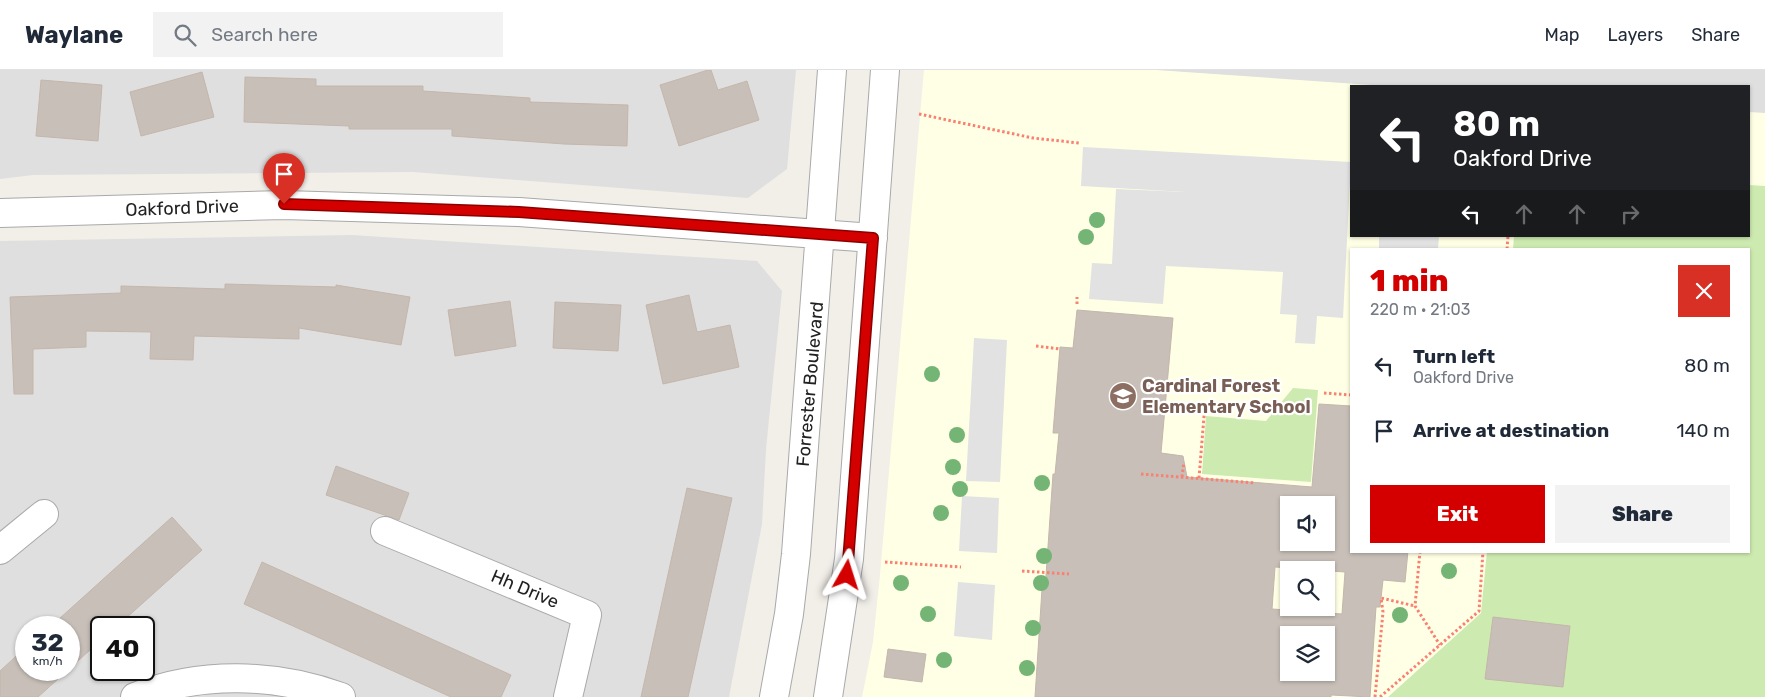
<!DOCTYPE html>
<html lang="en">
<head>
<meta charset="utf-8">
<style>
  :root { --surface:#fff; --page:#f2f2f3; --text:#1f2937; --muted:#747a83; --line:#e0e1e3; --accent:#d40000 }
  body { margin:0; font-family:Rubik,sans-serif; background:var(--page); color:var(--text); height:100vh; display:flex; flex-direction:column; font-size:19px; white-space:nowrap }
  * { box-sizing:border-box; margin:0 }
  p { font-size:16px; color:var(--muted) }
  .icon { flex:none; width:28px; height:28px; fill:none; stroke:currentColor; stroke-width:2; stroke-linecap:round; stroke-linejoin:round }
  .map { position:relative; flex:1; overflow:hidden }
  .panel { position:absolute; left:1350px; top:178px; width:400px; height:305px; display:flex; flex-direction:column; background:var(--surface); border-radius:0px; box-shadow:0 1px 4px #0004 }
  .panel>* { flex:none }
  .top-card { position:absolute; left:1350px; top:15px; width:400px; height:152px; border-radius:0px; box-shadow:0 1px 4px #0004; background:#202124; color:#fff; overflow:hidden }
  .tools { position:absolute; left:1280px; top:426px; display:grid; gap:10px }
  .tools a { display:grid; place-items:center; width:55px; height:55px; border-radius:0px; background:var(--surface); box-shadow:0 1px 4px #0004; font-size:25px }
  .speed { position:absolute; left:15px; top:546px; display:flex; gap:10px; font-size:25px; font-weight:700; text-align:center }
  .speed>* { display:grid; place-content:center; width:65px; height:65px; border-radius:50%; background:var(--surface); box-shadow:0 1px 4px #0004; line-height:1 }
  .speed small { font-size:12px; font-weight:400 }
  .speed .limit { border:2px solid #111; border-radius:8px; background:#fff; color:#111 }
  .pin { position:absolute; display:grid; place-items:center; width:42px; height:42px; color:#fff; margin:-51px -21px; border-radius:50% 50% 50% 0; rotate:-45deg; box-shadow:0 0 5px #0007 }
  .pin .icon { rotate:45deg }
  .me { position:absolute; width:55px; margin:-28px; rotate:6deg; stroke-linejoin:round; filter:drop-shadow(0 0 4px #0008) }
  .turn { display:flex; align-items:center; gap:18px; height:105px; padding:0 20px; font-size:22px }
  .turn .icon { width:65px; height:65px; stroke-width:2.5 }
  .turn b { display:block; font-size:35px; line-height:42px }
  .lanes { display:flex; align-items:center; height:48px; padding:0 20px; background:#0003; justify-content:center; gap:25px; direction:ltr }
  .lanes .off { opacity:.35 }
  .round { display:grid; place-items:center; flex:none; width:52px; height:52px; border-radius:0px; background:var(--page) }
  .overview { display:flex; align-items:center; justify-content:space-between; height:85px; padding:0 20px }
  h1 { font-size:30px; font-weight:800; line-height:38px; color:var(--accent) }
  .button { display:flex; gap:10px; margin-top:auto; padding:10px 20px }
  .button a { flex:1; height:58px; border-radius:0px; background:var(--accent); color:#fff; font-size:20px; font-weight:800; line-height:58px; text-align:center }
  .button a+a { background:var(--page); color:var(--text) }
  ul { padding:0; list-style:none }
  li { display:flex; align-items:center; gap:15px; height:65px; padding:0 20px }
  li div { flex:1 }
  li b { display:block; font-size:19px }
  li em { font-style:normal }
  header { display:flex; align-items:center; gap:30px; box-sizing:border-box; height:70px; padding:0 25px; background:var(--surface); border-bottom:1px solid var(--line) }
  header strong { font-size:24px }
  nav { display:flex; gap:28px; margin-inline-start:auto; font-size:18px }
  .search { width:350px; height:45px; background:var(--page); display:flex; align-items:center; gap:12px; box-sizing:border-box; padding:0 18px; border-radius:0px; color:var(--muted); font-size:19px }
  .map>svg:first-child { display:block }
</style>
</head>
<body>
<header>
<strong>Waylane</strong>
<div class="search"><svg class="icon" aria-label="search" viewBox="0 0 24 24"><circle cx="10" cy="10" r="6"/><path d="M15 15l6 6"/></svg>Search here</div>
<nav><a>Map</a><a>Layers</a><a>Share</a></nav>
</header>
<div class="map">
<svg width="1765" height="627" viewBox="0 0 1765 627">
  <rect width="100%" height="100%" fill="#f2efe9"/>
  <path fill="#e0dfdf" fill-rule="evenodd" d="M0 0H796L787 99 748 128 413 102 33 105 0 109Z
    M1151 0H1765V44L1749 43V16H1376Z
    M352 165 757 191 782 221 766 379 762 454 729 627H0V171ZM26 558H69V600H26ZM101 558H144V600H101Z"/>
  <path fill="#ffffe5" fill-rule="evenodd" d="M924 0H1156L1386 16H1351V166H1749V42L1765 43V627H862L873 572 880 505ZM1351 179H1749V481H1351ZM1289 435H1326V472H1289ZM1289 500H1326V538H1289ZM1289 565H1326V602H1289Z"/>
  <path fill="#cdebb0" d="M1749 115 1765 116V627H1388L1481 543 1487 481H1749V179H1513L1514 166H1749Z
    M1293 318 1318 320 1311 412 1202 404 1206 346 1266 351Z"/>
  <path fill="#e2e2e2" d="M1083 77 1351 92 1343 248 1317 246 1315 274 1295 273 1297 245 1280 244 1283 202 1166 196 1163 234 1089 229 1092 193 1112 194 1116 119 1186 122 1081 116Z
    M1379 166H1439L1438 179H1379Z
    M974 268 1007 270 1000 412 966 411Z
    M962 426 999 428 997 483 959 481Z
    M958 512 995 515 992 570 954 566Z"/>
  <path fill="#c7bfb8" stroke="#c4b6ab" fill-rule="evenodd" d="M708 0H711L718 20 747 11 759 50 679 76 660 15Z
    M202 2 214 47 141 66 130 22Z
    M245 7 316 9V16H423V21L530 28V32L628 35 627 76 564 74 452 66V59H349V56L244 52Z
    M41 10 102 15 98 71 36 66Z
    M225 214 336 217V215L410 227 401 275 299 258V269L194 266 193 290 150 289 151 262 86 261V277L33 279V324H14L10 227 121 223V216L225 219Z
    M689 225 697 262 730 255 739 297 663 314 646 235Z
    M510 231 516 276 455 286 448 240Z
    M555 232 621 235 618 281 553 278Z
    M1077 240 1173 248 1161 383 1183 386 1187 407 1312 417 1319 334 1351 336V481H1408L1405 512 1383 510 1380 537H1376L1370 627 1331 625V627H1035L1042 519 1045 520 1053 404H1055L1059 363H1053L1060 277 1073 278ZM1289 435H1326V472H1289ZM1275 497 1345 502 1342 544 1272 539ZM1289 565H1326V602H1289Z
    M336 396 409 423 399 450 326 425Z
    M687 418 732 428 688 627H641Z
    M172 447 202 480 115 558H101V570L69 599V558H49Z
    M262 492 511 605 501 627H451L244 534Z
    M1493 547 1570 556 1563 617 1485 609Z
    M26 577V600H68L38 627H0V601Z
    M888 579 926 584 922 612 884 607Z"/>
  <g fill="none" stroke-linecap="round" stroke-linejoin="round">
    <g stroke="#a9a9a9" stroke-width="30">
      <path id="minor" d="M0 143 284 135 519 142 873 168
        M385 461 587 545 568 627
        M0 480 44 444
        M135 627C200 601 275 603 341 627
        M774 627 789 544 796 484 832 0
        M828 627 849 489 885 0"/>
    </g>
    <path stroke="#fa8072" stroke-width="3" stroke-dasharray="2.5 2.5" stroke-linecap="butt" d="M919 44 1033 68 1079 73
      M1507 179 1508 166
      M1077 234V227
      M1036 276 1060 279
      M1324 323 1351 325
      M1141 404 1255 413
      M1182 407 1184 392
      M1199 408 1205 334
      M1420 481 1415 536 1440 575
      M885 492 961 497
      M1022 501 1069 504
      M1375 627 1383 542 1381 528 1415 536
      M1380 627 1479 541 1483 481"/>
    <use href="#minor" stroke="#fff" stroke-width="28"/>
  </g>
  <g fill="#74b475">
    <circle cx="1097" cy="150" r="8"/>
    <circle cx="1086" cy="167" r="8"/>
    <circle cx="932" cy="304" r="8"/>
    <circle cx="957" cy="365" r="8"/>
    <circle cx="953" cy="397" r="8"/>
    <circle cx="1042" cy="413" r="8"/>
    <circle cx="960" cy="419" r="8"/>
    <circle cx="941" cy="443" r="8"/>
    <circle cx="1044" cy="486" r="8"/>
    <circle cx="1449" cy="501" r="8"/>
    <circle cx="901" cy="513" r="8"/>
    <circle cx="1041" cy="513" r="8"/>
    <circle cx="928" cy="544" r="8"/>
    <circle cx="1400" cy="545" r="8"/>
    <circle cx="1033" cy="558" r="8"/>
    <circle cx="944" cy="590" r="8"/>
    <circle cx="1027" cy="598" r="8"/>
  </g>
  <g fill="none" stroke-linecap="round" stroke-linejoin="round">
    <g stroke="#8a0000" stroke-width="12">
      <path id="route" d="M284 134 519 142 873 168 847 505"/>
    </g>
    <use href="#route" stroke="#d40000" stroke-width="9"/>
  </g>
  <defs>
    <g id="school-disc" transform="scale(1.4375)"><circle r="9.5" fill="#8d6e63" stroke="#fff"/><path d="M0-5L7-2L0 1L-7-2ZM-4 1L0 2.5L4 1V4Q0 6-4 4Z" fill="#fff"/></g>
  </defs>
  <g fill-rule="evenodd">
    <use href="#school-disc" x="1123" y="326"/>
  </g>
  <g text-anchor="middle" stroke-width="4.5" stroke-linejoin="round" paint-order="stroke">
    <g font-size="18" fill="#222" stroke="#fff">
      <text transform="translate(182 138) rotate(-2)" y="6">Oakford Drive</text>
      <text transform="translate(810 314) rotate(-85)" y="6">Forrester Boulevard</text>
      <text transform="translate(525 519) rotate(23)" y="6">Hh Drive</text>
    </g>
    <g font-size="18" font-weight="bold" fill="#785e54" stroke="#fff" text-anchor="start">
      <text x="1142" y="322">Cardinal Forest<tspan x="1142" dy="21">Elementary School</tspan></text>
    </g>
  </g>
</svg>
<div class="tools">
<a><svg class="icon" aria-label="sound" viewBox="0 0 24 24"><path d="M4 9h4l5-4v14l-5-4H4zM17 9q2 3 0 6"/></svg></a>
<a><svg class="icon" aria-label="search" viewBox="0 0 24 24"><circle cx="10" cy="10" r="6"/><path d="M15 15l6 6"/></svg></a>
<a><svg class="icon" aria-label="layers" viewBox="0 0 24 24"><path d="M12 4l9 5-9 5-9-5zM3 14l9 5 9-5"/></svg></a>
</div>
<div class="speed"><div>32<small>km/h</small></div><div class="limit">40</div></div>
<div class="pin" style="left:284px;top:134px;background:#d93025"><svg class="icon" aria-label="arrive" viewBox="0 0 24 24"><path d="M6 21V4h12l-3 4 3 4H6"/></svg></div>
<svg class="me" style="left:847px;top:505px" viewBox="-20 -20 40 40"><path d="M0-17L14 15 0 8-14 15z" fill="#d40000" stroke="#fff" stroke-width="4"/></svg>
<div class="top-card">
<div class="turn"><svg class="icon" aria-label="left" viewBox="0 0 24 24"><path d="M17 20v-9H6M10 6l-5 5 5 5"/></svg><div><b>80 m</b>Oakford Drive</div></div>
<div class="lanes"><svg class="icon" aria-label="left" viewBox="0 0 24 24"><path d="M17 20v-9H6M10 6l-5 5 5 5"/></svg><svg class="icon off" aria-label="ahead" viewBox="0 0 24 24"><path d="M12 20V5M6 11l6-6 6 6"/></svg><svg class="icon off" aria-label="ahead" viewBox="0 0 24 24"><path d="M12 20V5M6 11l6-6 6 6"/></svg><svg class="icon off" aria-label="right" viewBox="0 0 24 24"><path d="M7 20v-9h11M14 6l5 5-5 5"/></svg></div>
</div>
<section class="panel">
<div class="overview"><div><h1>1 min</h1><p>220 m · 21:03</p></div><a class="round" style="background:#d93025;color:#fff"><svg class="icon" aria-label="close" viewBox="0 0 24 24"><path d="M6 6l12 12M18 6L6 18"/></svg></a></div>
<ul>
<li><svg class="icon" aria-label="left" viewBox="0 0 24 24"><path d="M17 20v-9H6M10 6l-5 5 5 5"/></svg><div><b>Turn left</b><p>Oakford Drive</p></div><em>80 m</em></li>
<li><svg class="icon" aria-label="arrive" viewBox="0 0 24 24"><path d="M6 21V4h12l-3 4 3 4H6"/></svg><div><b>Arrive at destination</b></div><em>140 m</em></li>
</ul>
<div class="button"><a>Exit</a><a>Share</a></div>
</section>
</div>
</body>
</html>
